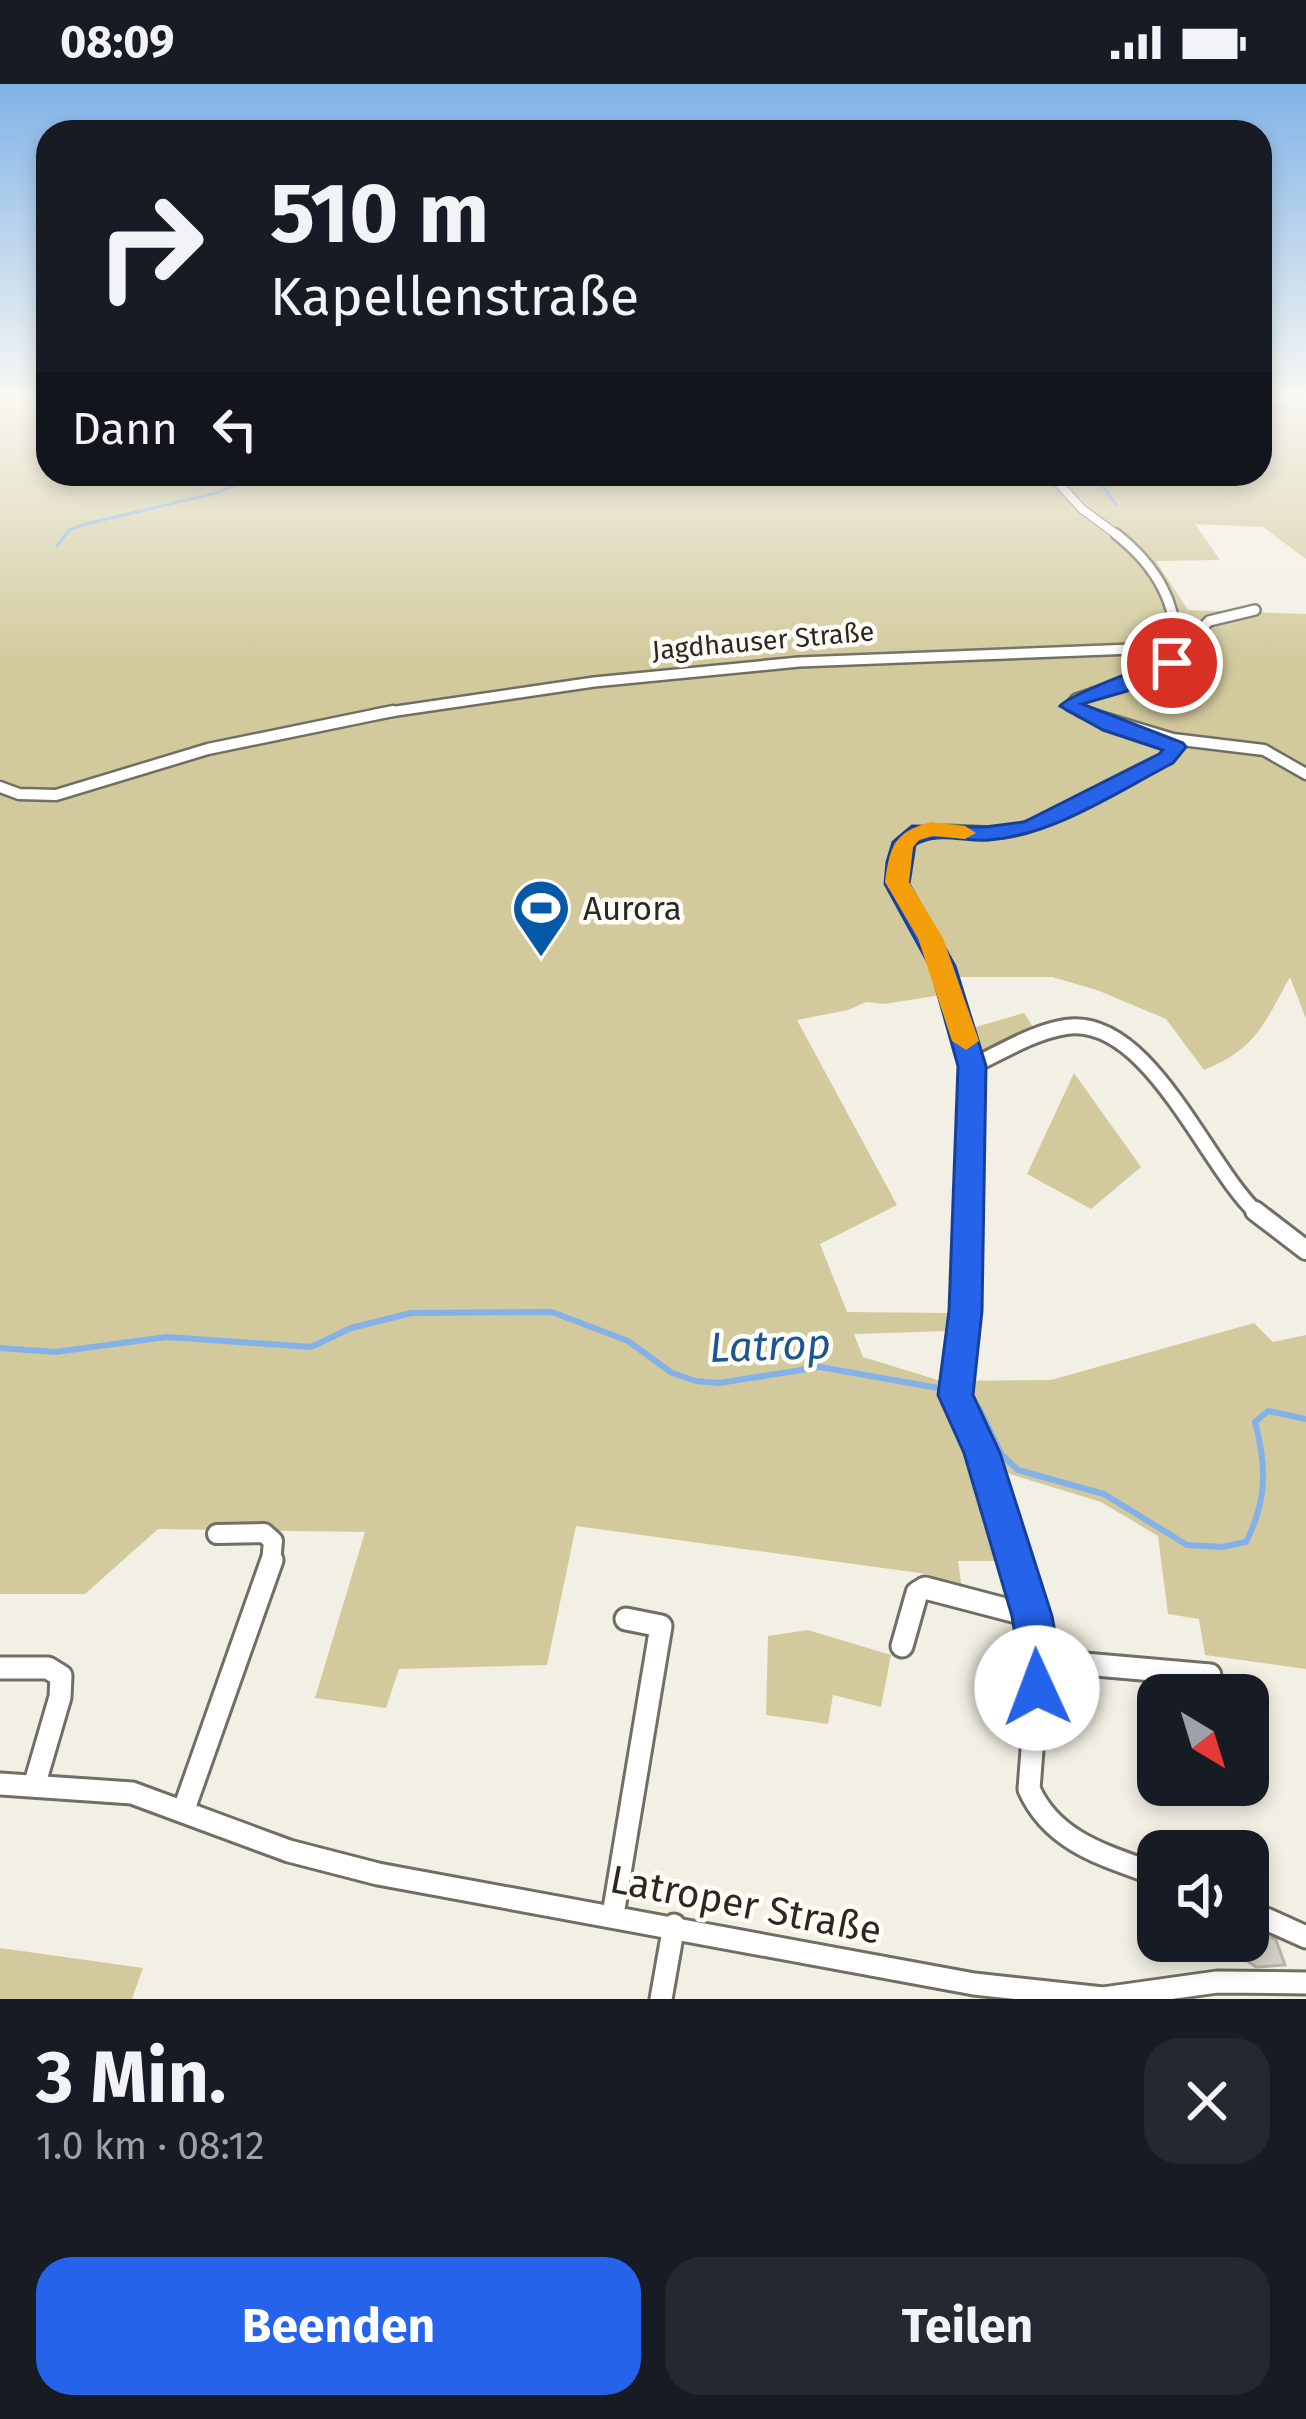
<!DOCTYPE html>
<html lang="de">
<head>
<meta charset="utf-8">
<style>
  :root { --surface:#171b24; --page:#242831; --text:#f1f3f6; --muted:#9ea1a6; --accent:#2563eb }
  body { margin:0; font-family:"Fira Sans",sans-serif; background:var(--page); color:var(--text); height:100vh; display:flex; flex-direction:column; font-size:45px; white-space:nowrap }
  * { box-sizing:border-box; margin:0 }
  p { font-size:39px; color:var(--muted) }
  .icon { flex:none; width:66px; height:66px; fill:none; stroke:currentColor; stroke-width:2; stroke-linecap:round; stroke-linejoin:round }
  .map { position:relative; height:1915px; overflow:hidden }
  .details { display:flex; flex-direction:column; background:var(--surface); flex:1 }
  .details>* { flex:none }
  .hud { position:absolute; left:36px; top:36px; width:1236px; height:366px; border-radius:36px; box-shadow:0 6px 18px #0003; background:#171b24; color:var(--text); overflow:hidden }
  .needle { width:78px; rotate:142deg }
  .buttons { position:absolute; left:1137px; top:1590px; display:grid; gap:24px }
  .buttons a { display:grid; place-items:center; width:132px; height:132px; border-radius:24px; background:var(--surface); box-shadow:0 6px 18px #0003; font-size:60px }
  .pin { position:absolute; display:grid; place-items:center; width:102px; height:102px; color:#fff; margin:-51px; border:6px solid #fff; border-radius:50%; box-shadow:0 3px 12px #0007 }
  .me { position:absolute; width:132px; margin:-66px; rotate:358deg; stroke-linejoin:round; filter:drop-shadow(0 0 9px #0008) }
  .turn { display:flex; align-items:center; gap:42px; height:252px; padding:0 36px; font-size:54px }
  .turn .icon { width:156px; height:156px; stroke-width:2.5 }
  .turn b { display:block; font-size:84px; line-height:102px }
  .then { display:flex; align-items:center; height:114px; padding:0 36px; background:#0003; gap:24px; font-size:45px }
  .round { display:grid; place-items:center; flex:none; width:126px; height:126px; border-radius:36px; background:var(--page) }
  .overview { display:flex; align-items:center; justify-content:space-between; height:204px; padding:0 36px }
  h1 { font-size:72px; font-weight:700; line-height:90px }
  .button { display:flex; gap:24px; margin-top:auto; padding:24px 36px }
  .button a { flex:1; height:138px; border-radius:36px; background:var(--accent); color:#fff; font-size:48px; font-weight:700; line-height:138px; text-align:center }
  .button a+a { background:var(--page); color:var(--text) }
  .status { display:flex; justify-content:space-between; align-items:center; height:84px; padding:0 60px; background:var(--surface); direction:ltr }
  .status svg { height:33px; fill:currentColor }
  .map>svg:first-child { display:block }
</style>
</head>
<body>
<div class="status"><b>08:09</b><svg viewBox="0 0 49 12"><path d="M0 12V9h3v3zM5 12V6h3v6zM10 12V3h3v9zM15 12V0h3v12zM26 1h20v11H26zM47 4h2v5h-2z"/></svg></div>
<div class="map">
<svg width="1306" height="1915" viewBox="0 0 1306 1915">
  <rect width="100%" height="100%" fill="#f2f0e4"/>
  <path fill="#d2ca9d" d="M0 310H48V390H1260V310H1306V475L1263 443 1195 440 1220 476 1156 477 1188 526 1306 530V935L1290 893C1264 940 1256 965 1204 986L1166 935 1097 906 1052 893H946L947 910 884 920 866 918 848 926 797 936 897 1121 820 1160 847 1228 950 1229 949 1247 854 1250 863 1273 941 1297 1051 1296 1254 1239 1273 1258 1306 1251V1585L1205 1571 1199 1535 1168 1530 1158 1452 1101 1418 980 1381 1010 1477H958L962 1505 927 1490 576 1442 547 1581 399 1585 386 1624 315 1614 365 1448 158 1445 85 1510H0Z
    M1024 929 1038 951 977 975 969 945Z
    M1074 989 1141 1083 1091 1125 1027 1090Z
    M808 1546 891 1571 881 1623 833 1611 828 1640 766 1631 768 1552Z
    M0 1864 143 1884 132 1915H0Z"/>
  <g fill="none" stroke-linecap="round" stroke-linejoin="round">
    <path stroke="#84b1e7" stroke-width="3" d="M1 313 14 310
      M1260 322 1306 326
      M1095 390 1116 421
      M57 462 69 446 86 440 216 409 262 390"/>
    <path stroke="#84b1e7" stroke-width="6" d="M0 1264 55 1268 167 1253 311 1263 351 1244 411 1229 552 1228 628 1257 672 1289 696 1297 719 1299 820 1283 949 1306
      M960 1306 979 1324 1002 1371 1018 1386 1104 1410 1187 1461 1222 1463 1246 1458C1267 1417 1267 1382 1255 1338L1268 1327 1306 1335"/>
  </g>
  <path fill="#d5d3c8" stroke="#b7b5a9" stroke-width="3" d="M1141 1817H1158V1857H1191L1194 1870 1146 1871 1139 1844H1147Z
    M1265 1851 1276 1856 1285 1881 1256 1883 1237 1870 1241 1857Z"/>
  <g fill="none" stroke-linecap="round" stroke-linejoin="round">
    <g stroke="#706f64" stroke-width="10">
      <path id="minor-far5" d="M1050 390 1082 425 1120 453"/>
    </g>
    <g stroke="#706f64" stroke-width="14">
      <path id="minor-far4" d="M1116 450C1153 479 1183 522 1173 572
        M376 630 594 598 799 578 1133 565 1173 572
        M1086 630 1070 622 1076 615 1163 585 1209 537 1255 526"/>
    </g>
    <g stroke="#706f64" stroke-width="15">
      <path id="minor-far3" d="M1080 627 1173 655 1264 666 1306 690
        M0 703 19 710 56 711 208 665 393 627
        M926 852 897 800 904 758C933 738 970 752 1004 748 1055 742 1120 698 1166 674L1176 663"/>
    </g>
    <g stroke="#706f64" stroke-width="20">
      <path id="minor-far2" d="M924 849 943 882 972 982 968 1130
        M972 982C1002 968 1033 948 1066 943 1149 931 1206 1083 1258 1130"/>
    </g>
    <g stroke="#706f64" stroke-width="24">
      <path id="minor-far1" d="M968 1127 966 1227 956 1311 982 1369 1016 1479
        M1255 1127 1306 1166
        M217 1450 264 1449 273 1457 271 1479"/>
    </g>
    <g stroke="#706f64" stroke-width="27">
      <path id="minor" d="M1015 1476 1039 1576 1029 1705C1053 1759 1107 1772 1158 1791
        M902 1562 917 1509 925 1504 1032 1532
        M1039 1576 1210 1591
        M0 1584H48L61 1592 60 1613 35 1699
        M0 1700 132 1709 289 1767 378 1790 974 1900 1103 1914 1217 1898 1306 1899
        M184 1725 272 1476
        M1248 1827 1306 1853
        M613 1831 661 1542 626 1535
        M661 1915 674 1841"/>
    </g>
    <use href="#minor-far5" stroke="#fff" stroke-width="8"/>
    <use href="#minor-far4" stroke="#fff" stroke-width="9"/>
    <use href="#minor-far3" stroke="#fff" stroke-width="10"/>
    <use href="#minor-far2" stroke="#fff" stroke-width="14"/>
    <use href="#minor-far1" stroke="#fff" stroke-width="18"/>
    <use href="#minor" stroke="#fff" stroke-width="21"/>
  </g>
  <linearGradient id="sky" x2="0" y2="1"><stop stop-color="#80b3e8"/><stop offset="0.54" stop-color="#f9f8f3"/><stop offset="1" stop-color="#f9f8f3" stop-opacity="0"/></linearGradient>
  <rect width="1306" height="578" fill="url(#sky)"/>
  <path fill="#2563eb" stroke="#184099" stroke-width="3" d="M1172 573 1181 579 1178 583 1127 607 1082 620 1183 659 1186 663 1173 679C1115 709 1056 750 989 756 965 758 935 747 915 761L909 800 955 882 986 982 982 1227 973 1311 1000 1369 1052 1532 1060 1576 1052 1619 1037 1625 1022 1619 1016 1604 1019 1576 1012 1532 964 1369 938 1311 949 1227 958 982 930 882 885 800 887 778 893 758 912 742 985 743 1024 738 1159 670 1163 666 1103 646 1060 622C1070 610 1152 580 1172 573Z"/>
  <path fill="#f59e0b" d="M931 738 965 742 976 749 965 755 933 752 919 756 913 763 909 798 943 854 979 957 966 966 952 957 918 854 885 798C890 762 894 748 931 738Z"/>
  <defs>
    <g id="stadium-pin" transform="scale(3)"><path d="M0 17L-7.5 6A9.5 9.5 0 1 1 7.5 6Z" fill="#0659a7" stroke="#fffdf6"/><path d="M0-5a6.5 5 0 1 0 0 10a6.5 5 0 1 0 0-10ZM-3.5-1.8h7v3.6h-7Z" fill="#fff"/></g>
  </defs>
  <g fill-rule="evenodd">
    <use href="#stadium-pin" x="541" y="824"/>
  </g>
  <g text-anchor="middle" stroke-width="9" stroke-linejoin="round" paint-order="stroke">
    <g font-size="27" fill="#292824" stroke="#fffdf6">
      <text transform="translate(763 557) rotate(-5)" y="9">Jagdhauser Straße</text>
    </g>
    <g font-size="33" fill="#292824" stroke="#fffdf6" text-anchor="start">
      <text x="583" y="836">Aurora</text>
    </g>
    <g font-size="39" fill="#292824" stroke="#fffdf6">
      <text transform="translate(746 1820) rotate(11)" y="14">Latroper Straße</text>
    </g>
    <g font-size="42" font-style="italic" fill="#1a5596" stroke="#fffdf6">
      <text transform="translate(770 1261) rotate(-2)" y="15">Latrop</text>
    </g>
  </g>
</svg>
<div class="buttons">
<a><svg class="needle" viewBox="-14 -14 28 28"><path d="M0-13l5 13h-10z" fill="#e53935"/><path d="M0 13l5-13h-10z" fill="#9ea1a6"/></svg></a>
<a><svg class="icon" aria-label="sound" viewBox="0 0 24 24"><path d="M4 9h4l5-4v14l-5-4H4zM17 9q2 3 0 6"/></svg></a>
</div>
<div class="pin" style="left:1172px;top:579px;background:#d93025"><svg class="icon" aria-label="arrive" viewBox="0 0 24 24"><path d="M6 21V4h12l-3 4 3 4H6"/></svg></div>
<svg class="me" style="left:1037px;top:1604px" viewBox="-20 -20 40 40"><circle r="19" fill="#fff"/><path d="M0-13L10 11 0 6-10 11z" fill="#2563eb"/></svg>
<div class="hud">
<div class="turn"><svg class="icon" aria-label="right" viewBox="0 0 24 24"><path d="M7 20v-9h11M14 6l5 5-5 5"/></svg><div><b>510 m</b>Kapellenstraße</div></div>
<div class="then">Dann<svg class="icon" aria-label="left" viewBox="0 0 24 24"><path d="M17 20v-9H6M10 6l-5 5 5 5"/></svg></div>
</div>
</div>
<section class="details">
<div class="overview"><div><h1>3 Min.</h1><p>1.0 km · 08:12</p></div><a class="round"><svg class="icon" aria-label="close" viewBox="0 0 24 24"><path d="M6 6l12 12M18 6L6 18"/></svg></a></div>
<div class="button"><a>Beenden</a><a>Teilen</a></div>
</section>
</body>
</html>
